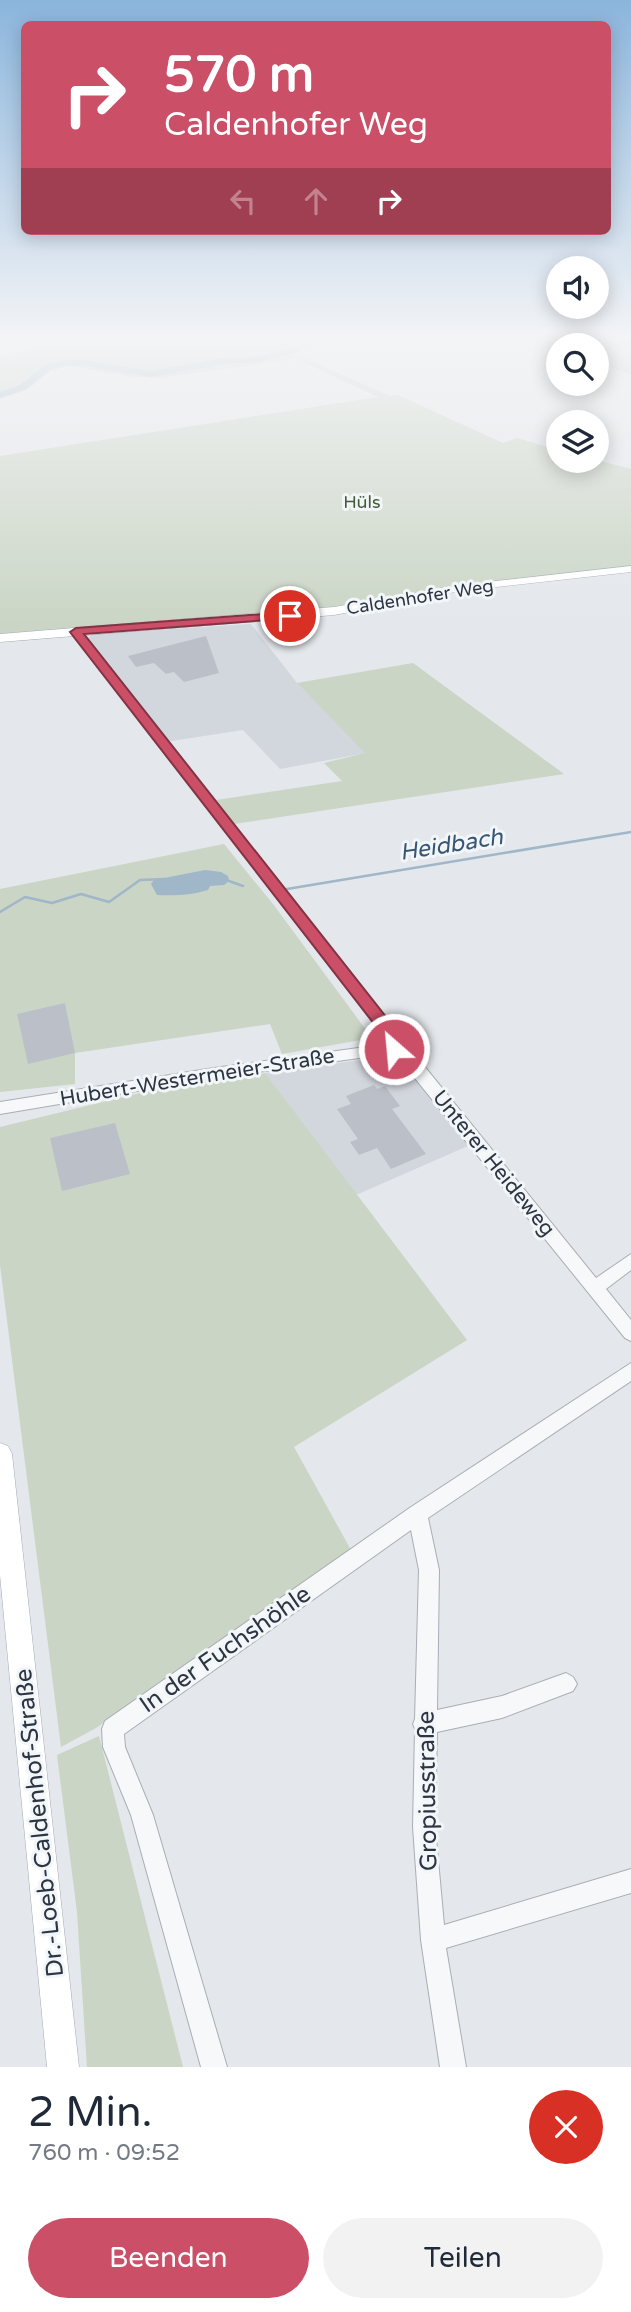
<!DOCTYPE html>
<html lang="de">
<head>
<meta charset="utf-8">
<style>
  :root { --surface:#fff; --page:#f2f2f3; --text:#1f2937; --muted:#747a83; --accent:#ca4f67 }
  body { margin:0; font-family:"Varela Round",sans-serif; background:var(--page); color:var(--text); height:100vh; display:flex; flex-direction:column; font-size:26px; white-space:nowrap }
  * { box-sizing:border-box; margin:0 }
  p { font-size:23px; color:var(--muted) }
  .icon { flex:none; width:38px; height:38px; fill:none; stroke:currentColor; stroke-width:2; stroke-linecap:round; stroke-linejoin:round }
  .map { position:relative; height:2067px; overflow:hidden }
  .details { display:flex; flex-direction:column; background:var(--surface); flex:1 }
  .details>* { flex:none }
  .hud { position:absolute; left:21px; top:21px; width:590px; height:214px; border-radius:10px; box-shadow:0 4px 18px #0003; background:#ca4f67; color:#fff; overflow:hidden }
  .tools { position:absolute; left:546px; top:256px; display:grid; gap:14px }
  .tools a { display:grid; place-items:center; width:63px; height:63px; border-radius:50%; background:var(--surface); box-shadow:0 4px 18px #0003; font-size:35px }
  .pin { position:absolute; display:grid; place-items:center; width:60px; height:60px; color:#fff; margin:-30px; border:4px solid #fff; border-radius:50%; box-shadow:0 2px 7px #0007 }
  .me { position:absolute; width:77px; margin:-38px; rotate:333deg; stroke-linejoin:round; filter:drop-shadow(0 0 5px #0008) }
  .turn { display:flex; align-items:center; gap:24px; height:147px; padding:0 28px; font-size:32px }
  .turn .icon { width:91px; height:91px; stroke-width:2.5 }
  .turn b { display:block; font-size:49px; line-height:60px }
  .lanes { display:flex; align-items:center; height:66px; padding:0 28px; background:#0003; justify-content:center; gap:35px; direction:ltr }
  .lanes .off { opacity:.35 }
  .round { display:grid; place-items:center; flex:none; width:74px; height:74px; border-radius:37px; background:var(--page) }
  .headline { display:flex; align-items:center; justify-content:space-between; height:119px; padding:0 28px }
  h1 { font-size:42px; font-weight:600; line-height:52px }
  .primary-button { display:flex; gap:14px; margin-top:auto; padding:14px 28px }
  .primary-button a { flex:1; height:80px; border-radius:42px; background:var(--accent); color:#fff; font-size:28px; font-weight:600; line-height:80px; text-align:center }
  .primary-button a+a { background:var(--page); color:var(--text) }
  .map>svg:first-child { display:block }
</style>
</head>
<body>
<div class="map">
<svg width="631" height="2067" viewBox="0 0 631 2067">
  <rect width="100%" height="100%" fill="#e4e7eb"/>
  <path fill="#d2d6dd" d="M251 624 297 683 366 753 280 769 243 730 165 742 87 639 93 634Z
    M397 1055 470 1145 356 1195 265 1073Z"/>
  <path fill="#cad5c5" d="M75 337H361L294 353 390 396 398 395 503 443 517 438 558 450V460H597L631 469V567L449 588 335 609 0 635V456L378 397 296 359 161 378 133 377 69 366 51 371 27 390 0 399V357Z
    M508 337H596L631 341V375L597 363V345H558V352Z
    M413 663 564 774 234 824 216 800 342 781 324 763 365 753 297 683Z
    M224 844 273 904 372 1038 282 1054 270 1024 75 1053V1084L0 1092V889Z
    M265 1073 467 1340 294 1447 351 1550 96 1728 61 1747 0 1265V1127L144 1092Z
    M99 1736 183 2067H87L77 1912 57 1755Z"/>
  <path fill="#a0b6c9" d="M205 870 221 872 228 876 229 881 224 885 210 886 208 890C192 895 173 896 157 895L151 884 154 880Z"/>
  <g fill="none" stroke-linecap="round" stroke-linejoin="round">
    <path stroke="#a0b6c9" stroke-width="2" d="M597 356 617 342 631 343"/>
    <path stroke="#a0b6c9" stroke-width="2.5" d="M229 881 243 886
      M281 890 631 832
      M0 912 25 897 52 903 81 894 109 902 140 880 165 879"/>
    <path fill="#a0b6c9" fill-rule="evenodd" d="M295 347 300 350 298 352 255 363 225 364 151 377 85 366H65L51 369 26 389 0 398V392L20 385 45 365 65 360H85L151 371 225 358 255 357Z"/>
  </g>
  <path fill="#bbc0c8" d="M206 636 219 673 184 682 174 672 166 674 154 663 136 667 128 656Z
    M65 1003 75 1053 28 1064 17 1014Z
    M374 1085 377 1089 385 1086 400 1106 392 1109 426 1154 391 1169 377 1148 359 1155 350 1142 358 1139 337 1109 351 1104 346 1096Z
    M115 1123 130 1174 62 1191 50 1138Z"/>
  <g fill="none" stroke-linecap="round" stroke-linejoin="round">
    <g stroke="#a9aeb5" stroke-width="2">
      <path id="minor" d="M73 630H79L398 1033 401 1046 412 1051 596 1278 631 1254V1270L606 1289 631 1320V1341L625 1338 397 1056 388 1054 214 1078 0 1114V1102L214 1068 387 1044 386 1038 73 634Z
        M631 1363V1381L428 1518 439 1570 437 1710 502 1696 566 1673 573 1677 577 1684 573 1691 502 1718 437 1732 435 1827 444 1925 631 1869V1893L446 1948 466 2067H440L421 1940 413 1827 415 1729 413 1724 415 1719 419 1570 411 1530 124 1734 125 1747 153 1815 227 2067H201L131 1815 103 1747 102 1729 105 1721 411 1507Z"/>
    </g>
    <g stroke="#a3acb6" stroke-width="1">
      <path id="major" d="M631 566V572L460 591 334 615 0 642V634L334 607 460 585Z
        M0 1443 8 1446 12 1454 79 2067H47L0 1575Z"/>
    </g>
    <use href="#minor" fill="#f6f8f9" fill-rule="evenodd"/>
    <use href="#major" fill="#fff" fill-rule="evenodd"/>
  </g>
  <linearGradient id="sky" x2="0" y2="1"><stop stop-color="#8bb5dc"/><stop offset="0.54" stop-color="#f3f4f6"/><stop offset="1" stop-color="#f3f4f6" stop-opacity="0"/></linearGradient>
  <rect width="631" height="626" fill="url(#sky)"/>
  <path fill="#ca4f67" stroke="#833343" stroke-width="2" d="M290 612 296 616 294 618 84 634 398 1032 402 1049 394 1055 388 1053 385 1038 70 632 76 628Z"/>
  <g text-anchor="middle" stroke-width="6" stroke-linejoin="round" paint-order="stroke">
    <g font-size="18" fill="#425e39" stroke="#f3f6f8">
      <text x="362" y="508">Hüls</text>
    </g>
    <g font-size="18" fill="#2c3543" stroke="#f3f6f8">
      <text transform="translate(420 597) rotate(-9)" y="6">Caldenhofer Weg</text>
    </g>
    <g font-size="21" fill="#2c3543" stroke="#f3f6f8">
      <text transform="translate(197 1077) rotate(-9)" y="7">Hubert-Westermeier-Straße</text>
      <text transform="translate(494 1163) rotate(51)" y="7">Unterer Heideweg</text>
    </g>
    <g font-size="23" font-style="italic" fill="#375676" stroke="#f3f6f8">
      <text transform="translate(451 844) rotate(-9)" y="8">Heidbach</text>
    </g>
    <g font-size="24" fill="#2c3543" stroke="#f3f6f8">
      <text transform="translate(225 1649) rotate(-35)" y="8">In der Fuchshöhle</text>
      <text transform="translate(427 1791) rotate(-91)" y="8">Gropiusstraße</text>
      <text transform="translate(39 1823) rotate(-96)" y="8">Dr.-Loeb-Caldenhof-Straße</text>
    </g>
  </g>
</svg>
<div class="tools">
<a><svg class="icon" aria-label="sound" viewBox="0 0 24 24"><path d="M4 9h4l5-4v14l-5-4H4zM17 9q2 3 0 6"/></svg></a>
<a><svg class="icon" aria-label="search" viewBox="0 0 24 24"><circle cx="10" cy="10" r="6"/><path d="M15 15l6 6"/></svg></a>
<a><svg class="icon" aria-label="layers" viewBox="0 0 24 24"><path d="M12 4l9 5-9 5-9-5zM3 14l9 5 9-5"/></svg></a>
</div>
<div class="pin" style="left:290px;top:616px;background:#d93025"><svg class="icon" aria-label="arrive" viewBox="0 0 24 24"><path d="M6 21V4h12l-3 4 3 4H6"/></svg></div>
<svg class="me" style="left:394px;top:1049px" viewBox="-20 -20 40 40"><circle r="17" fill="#ca4f67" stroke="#fff" stroke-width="3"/><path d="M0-11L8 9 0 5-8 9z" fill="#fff"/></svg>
<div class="hud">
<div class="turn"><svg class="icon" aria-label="right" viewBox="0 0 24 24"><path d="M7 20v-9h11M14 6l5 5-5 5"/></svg><div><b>570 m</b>Caldenhofer Weg</div></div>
<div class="lanes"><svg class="icon off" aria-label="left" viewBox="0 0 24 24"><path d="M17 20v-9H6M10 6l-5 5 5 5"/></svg><svg class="icon off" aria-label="ahead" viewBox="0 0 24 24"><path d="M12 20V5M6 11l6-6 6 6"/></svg><svg class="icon" aria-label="right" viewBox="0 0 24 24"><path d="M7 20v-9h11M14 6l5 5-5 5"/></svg></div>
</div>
</div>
<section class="details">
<div class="headline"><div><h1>2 Min.</h1><p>760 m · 09:52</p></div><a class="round" style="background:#d93025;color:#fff"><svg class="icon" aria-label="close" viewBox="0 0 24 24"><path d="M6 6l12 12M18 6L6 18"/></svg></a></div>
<div class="primary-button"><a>Beenden</a><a>Teilen</a></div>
</section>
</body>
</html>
